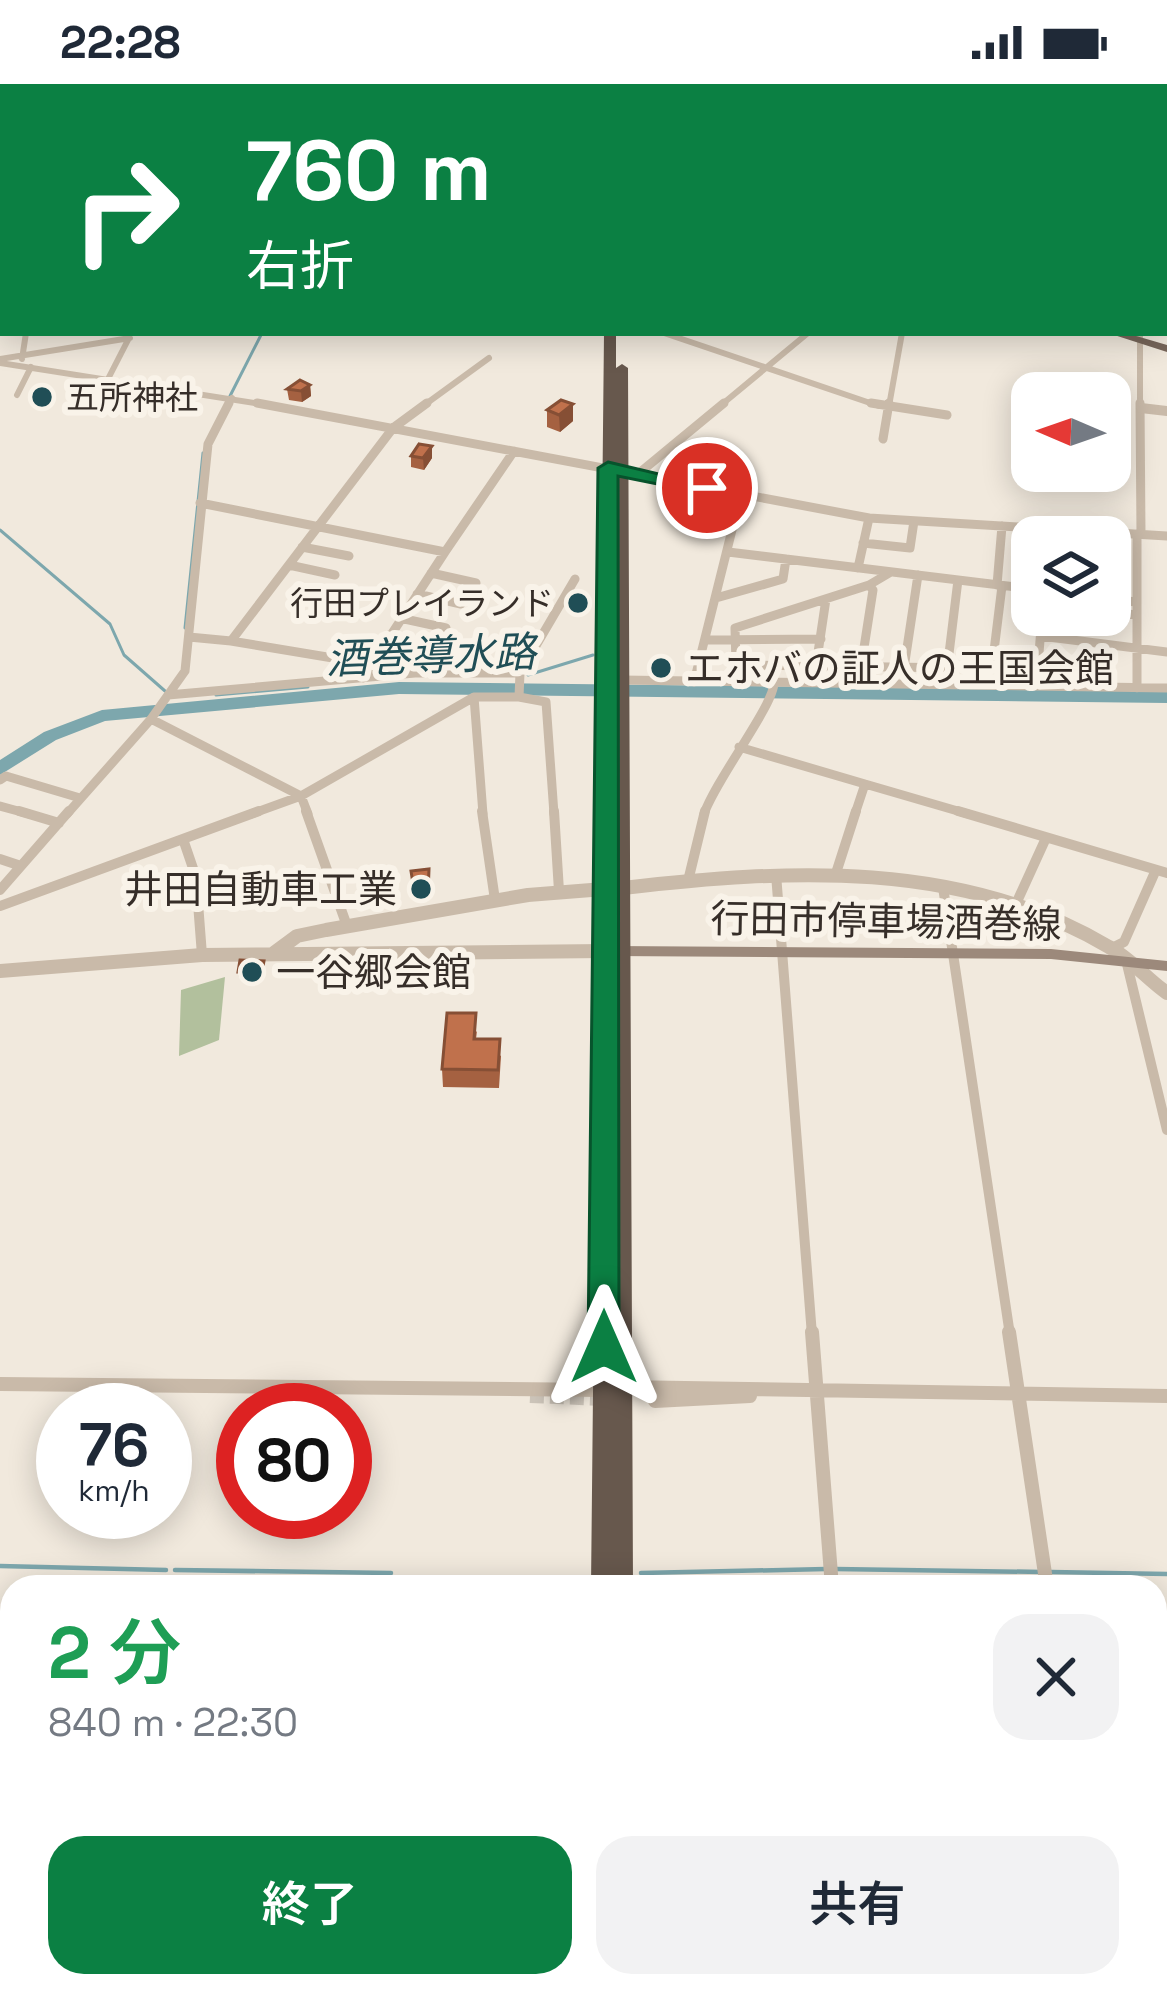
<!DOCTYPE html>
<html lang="ja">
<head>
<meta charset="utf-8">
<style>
  :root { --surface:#fff; --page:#f2f2f3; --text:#1f2937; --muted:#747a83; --accent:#0b8043 }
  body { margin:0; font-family:"Space Grotesk","Noto Sans JP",sans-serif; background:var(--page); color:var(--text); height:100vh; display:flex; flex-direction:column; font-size:45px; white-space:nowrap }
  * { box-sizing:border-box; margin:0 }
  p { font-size:39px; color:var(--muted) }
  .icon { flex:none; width:66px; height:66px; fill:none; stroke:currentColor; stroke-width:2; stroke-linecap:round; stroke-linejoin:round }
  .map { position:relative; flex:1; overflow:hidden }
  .side { position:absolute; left:0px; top:1491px; width:1167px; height:423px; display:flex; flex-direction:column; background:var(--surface); border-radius:36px 36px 0 0; box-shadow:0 6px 30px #0003 }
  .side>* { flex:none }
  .top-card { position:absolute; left:0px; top:0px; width:1167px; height:252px; box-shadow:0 6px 30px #0003; background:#0b8043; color:#fff; overflow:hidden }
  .needle { width:78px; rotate:272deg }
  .buttons { position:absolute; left:1011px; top:288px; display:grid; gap:24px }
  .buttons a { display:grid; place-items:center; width:120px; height:120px; border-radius:24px; background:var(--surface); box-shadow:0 6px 30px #0003; font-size:60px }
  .speed { position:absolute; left:36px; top:1299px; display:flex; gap:24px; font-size:60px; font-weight:700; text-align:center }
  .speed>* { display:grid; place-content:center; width:156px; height:156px; border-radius:50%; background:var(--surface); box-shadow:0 6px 30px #0003; line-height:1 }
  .speed small { font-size:30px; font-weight:400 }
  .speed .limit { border:18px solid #d22; background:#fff; color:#111 }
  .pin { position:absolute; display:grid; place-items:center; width:102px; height:102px; color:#fff; margin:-51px; border:6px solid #fff; border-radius:50%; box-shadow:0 3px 12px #0007 }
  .me { position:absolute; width:132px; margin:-66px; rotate:0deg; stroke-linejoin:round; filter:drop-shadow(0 0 9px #0008) }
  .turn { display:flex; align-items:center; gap:42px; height:252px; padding:0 48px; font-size:54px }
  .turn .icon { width:156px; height:156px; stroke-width:2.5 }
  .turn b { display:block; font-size:84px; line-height:102px }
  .round { display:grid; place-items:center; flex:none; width:126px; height:126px; border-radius:36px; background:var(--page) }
  .overview { display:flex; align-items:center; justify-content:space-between; height:204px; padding:0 48px }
  h1 { font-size:72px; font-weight:600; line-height:90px; color:#1e9e55 }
  .button { display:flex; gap:24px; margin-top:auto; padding:24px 48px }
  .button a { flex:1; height:138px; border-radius:36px; background:var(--accent); color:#fff; font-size:48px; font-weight:600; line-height:138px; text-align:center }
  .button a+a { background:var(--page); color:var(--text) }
  .status { display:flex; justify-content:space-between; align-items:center; height:84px; padding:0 60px; background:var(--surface); direction:ltr }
  .status svg { height:33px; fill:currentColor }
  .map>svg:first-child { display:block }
</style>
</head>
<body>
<div class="status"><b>22:28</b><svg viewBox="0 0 49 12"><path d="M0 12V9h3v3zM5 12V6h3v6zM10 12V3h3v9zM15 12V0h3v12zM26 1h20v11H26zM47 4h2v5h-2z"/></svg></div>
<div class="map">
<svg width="1167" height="1912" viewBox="0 0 1167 1912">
  <rect width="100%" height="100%" fill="#f1e9dd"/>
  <path fill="#b2c09d" d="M225 893 219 956 179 972 181 906Z"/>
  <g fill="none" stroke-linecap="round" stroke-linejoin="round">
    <path stroke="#7da7ad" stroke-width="3" d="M230 312 262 249
      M0 446 110 540 124 571 165 607
      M185 544 203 369
      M528 591 593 571
      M216 611 308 603"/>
    <path stroke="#7da7ad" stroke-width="4.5" d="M0 1482 166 1486
      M835 1485 1042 1488
      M175 1486 391 1489
      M1051 1488 1167 1490
      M641 1489 826 1485"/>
    <path fill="#7da7ad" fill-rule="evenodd" d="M399 598 1167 607V619L399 610 105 637 56 656 0 691V676L44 648 102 626Z"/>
    <path stroke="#ccc4b9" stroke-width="14" stroke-dasharray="14 6" stroke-linecap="butt" d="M530 1312 604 1315"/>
    <path stroke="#c9baa9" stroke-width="6" d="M939 0 948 3
      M388 3 399 0
      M469 3 473 0
      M1076 3 1103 0
      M0 84 3 88
      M0 213 3 218
      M664 249 879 322
      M1140 249V322
      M0 275 130 254
      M22 275 26 249
      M0 279 273 322
      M109 293 129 254
      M17 311 31 283
      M228 322 232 314
      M423 322 489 274
      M720 322 808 249
      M889 322 902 249"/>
    <path stroke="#c9baa9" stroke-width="9" d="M257 319 869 434 1167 452
      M871 319 947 331
      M1140 319 1141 450
      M883 355 889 319
      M638 390 724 319
      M200 419 445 468 514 367
      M1137 450V604
      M863 459 910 464 914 437
      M302 463 349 472
      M728 468 1032 505
      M289 481 335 491
      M858 484 869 434
      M891 488 869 501 735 544 736 581 1031 585 1038 582 1042 531
      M431 489 476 499
      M997 501 1002 442
      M417 510 461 520
      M716 514 783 495 786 475
      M1110 515 1136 518
      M1110 528 1136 531
      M400 534 446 544
      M389 551 436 562
      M1041 552 1167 568
      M189 553 231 557 393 344 427 319
      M705 556 821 555
      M231 557 369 580
      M816 582 826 515
      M861 583 873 506 869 501
      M992 583 1002 502
      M904 584 918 491
      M947 586 958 496
      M363 594 445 468
      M621 596 1167 604
      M694 598 741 410
      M168 611 415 589H520L575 495
      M519 613 546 618 554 730
      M151 635 301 712 308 730
      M739 663 865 700 855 730
      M0 696 6 692 80 714
      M865 700 968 730
      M0 722 29 730
      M67 730 151 635 185 587 208 360 229 319
      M251 730 301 712 474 613
      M483 730 474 613H519L520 589
      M704 730C716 695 775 620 774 598"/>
    <path stroke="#c9baa9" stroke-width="10" d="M19 727 59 739
      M306 727 347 842
      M482 727 495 816
      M554 727 559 807
      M958 727 1167 789
      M183 755 196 793 202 871
      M0 775 21 782
      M837 786 856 727
      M776 790 812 1251
      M688 797 705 727
      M943 803 1010 1251
      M0 806 69 727
      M0 822 259 727
      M1015 822 1046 754
      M1112 864 1124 858 1155 788
      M1126 876 1167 1046"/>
    <path stroke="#c9baa9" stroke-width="14" d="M812 1248 832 1503
      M1009 1248 1047 1503
      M0 1300 603 1306
      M622 1303 1167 1312
      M655 1317 750 1312
      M864 1902 865 1912
      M1113 1902 1115 1912"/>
    <path stroke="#c9baa9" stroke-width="10" d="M1141 324 1167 327"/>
    <path stroke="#c9baa9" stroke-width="14" d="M623 804C788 785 961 775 1109 863 1131 875 1147 895 1167 909
      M274 869 297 852 326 846 528 811 604 805
      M0 887 202 871 604 867"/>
    <path fill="#9c897b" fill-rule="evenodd" d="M613 862 1051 865 1167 877V887L1051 875 613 872 606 867Z"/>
    <path fill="#77665a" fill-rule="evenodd" d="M339 0H353L358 3H344Z
      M1108 249H1126L1167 261V268Z"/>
    <path fill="#67584d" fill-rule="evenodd" d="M607 0H617V3H607Z
      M604 249H616V284L622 280 628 284 633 1503H591Z
      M587 1902H635V1912H586Z"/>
    <path stroke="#362e29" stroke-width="3" stroke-dasharray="1.5 6" stroke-linecap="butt" d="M949 0 957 3"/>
  </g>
  <path fill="#a56141" d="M310 301 311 312 302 318 289 316 287 305Z
    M573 320V337L560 348 547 343V326Z
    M411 372 432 374 424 386 411 383Z
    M429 785 428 817 416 818 411 787Z
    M264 877 263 894 239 893 238 888Z
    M477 947 476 955 501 972 499 1004 443 1003 442 985Z"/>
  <path fill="#864f35" d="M310 301 311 312 302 318 301 307Z
    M573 320V337L560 348 559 331Z
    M432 362V374L424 386 423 374Z"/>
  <path fill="#c0714c" stroke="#864f35" stroke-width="3" d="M300 296 310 301 301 307 287 305Z
    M561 316 573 320 559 331 547 326Z
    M419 360 432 362 423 374 411 372Z
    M429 785 428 811 415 812 411 787Z
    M240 876 264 877 262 888H238Z
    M447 929H476L474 955H500L498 986 442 985Z"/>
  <path fill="#0b8043" stroke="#07532c" stroke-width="3" d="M608 378 718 404 707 410 618 392 619 1263 615 1272H593L588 1263 598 384Z"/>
  <g fill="#204e56" stroke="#f9f3e9" stroke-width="4.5">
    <circle cx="42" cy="313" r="12"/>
    <circle cx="578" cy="519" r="12"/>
    <circle cx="661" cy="584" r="12"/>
    <circle cx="421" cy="805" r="12"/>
    <circle cx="252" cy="888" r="12"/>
  </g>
  <g text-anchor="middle" stroke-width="12" stroke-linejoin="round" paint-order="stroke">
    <g font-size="33" fill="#362e29" stroke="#f9f3e9" text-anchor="start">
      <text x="66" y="325">五所神社</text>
      <text x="554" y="531" text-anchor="end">行田プレイランド</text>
    </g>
    <g font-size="39" fill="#362e29" stroke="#f9f3e9" text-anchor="start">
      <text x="685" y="598">エホバの証人の王国会館</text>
      <text x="397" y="819" text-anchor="end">井田自動車工業</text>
      <text x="276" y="902">一谷郷会館</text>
    </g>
    <g font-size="39" fill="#362e29" stroke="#f9f3e9">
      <text transform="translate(886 837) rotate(1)" y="14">行田市停車場酒巻線</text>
    </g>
    <g font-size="42" font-style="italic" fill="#204e56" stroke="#f9f3e9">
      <text transform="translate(431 571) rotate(-2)" y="15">酒巻導水路</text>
    </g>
  </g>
</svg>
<div class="buttons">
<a><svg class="needle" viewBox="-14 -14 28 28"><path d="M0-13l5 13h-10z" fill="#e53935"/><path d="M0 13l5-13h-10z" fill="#747a83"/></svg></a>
<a><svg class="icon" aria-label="layers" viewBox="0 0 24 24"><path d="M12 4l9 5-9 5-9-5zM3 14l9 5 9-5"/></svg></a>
</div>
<div class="speed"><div>76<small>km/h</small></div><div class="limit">80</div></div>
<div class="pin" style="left:707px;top:404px;background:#d93025"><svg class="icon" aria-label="arrive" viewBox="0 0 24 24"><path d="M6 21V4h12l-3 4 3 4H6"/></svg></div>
<svg class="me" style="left:604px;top:1263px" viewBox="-20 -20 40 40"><path d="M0-17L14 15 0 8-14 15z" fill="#0b8043" stroke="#fff" stroke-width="4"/></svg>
<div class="top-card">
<div class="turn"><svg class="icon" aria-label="right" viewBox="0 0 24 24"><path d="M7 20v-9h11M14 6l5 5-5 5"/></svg><div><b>760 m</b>右折</div></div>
</div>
<section class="side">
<div class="overview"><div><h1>2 分</h1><p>840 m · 22:30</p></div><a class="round"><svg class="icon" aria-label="close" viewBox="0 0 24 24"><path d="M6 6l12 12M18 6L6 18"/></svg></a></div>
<div class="button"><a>終了</a><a>共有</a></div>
</section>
</div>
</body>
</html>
